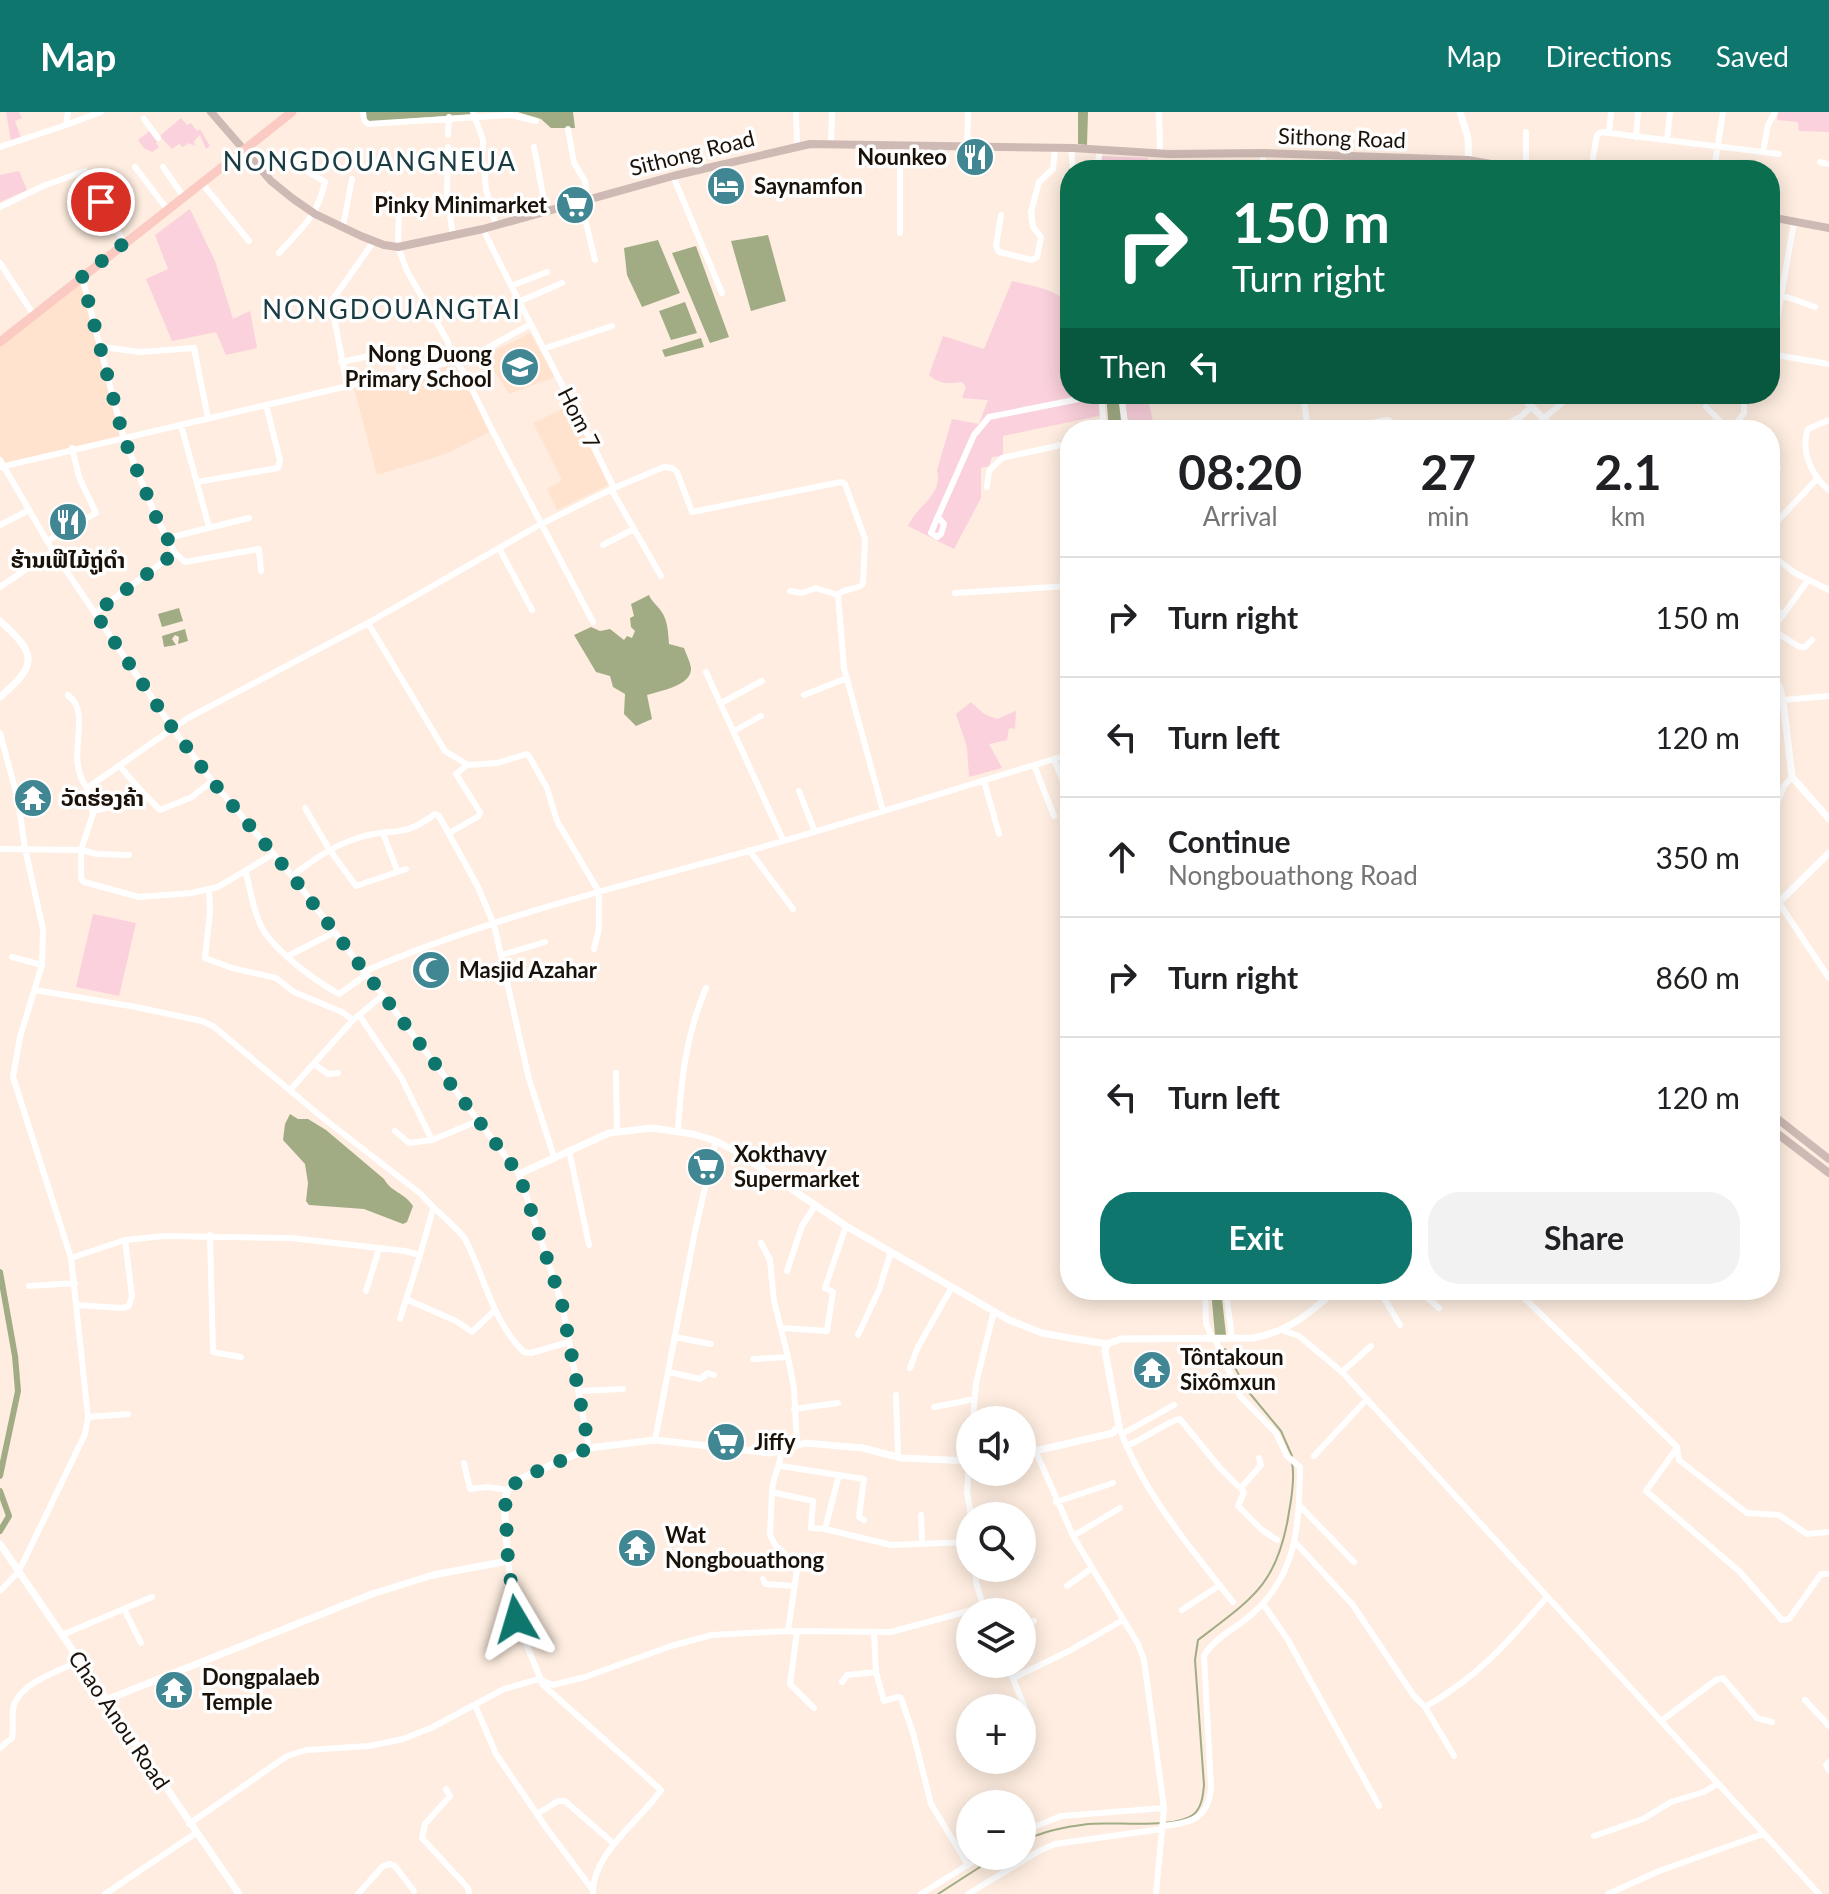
<!DOCTYPE html>
<html lang="en">
<head>
<meta charset="utf-8">
<style>
  :root { --surface:#fff; --page:#f2f2f2; --text:#202124; --muted:#757577; --line:#e0e0e0; --accent:#0f766e }
  body { margin:0; font-family:Lato,"Noto Sans Lao",sans-serif; background:var(--page); color:var(--text); height:100vh; display:flex; flex-direction:column; font-size:30px; white-space:nowrap }
  * { box-sizing:border-box; margin:0 }
  p { font-size:26px; color:var(--muted) }
  .icon { flex:none; width:44px; height:44px; fill:none; stroke:currentColor; stroke-width:2; stroke-linecap:round; stroke-linejoin:round }
  .map { position:relative; flex:1; overflow:hidden }
  .details { position:absolute; left:1060px; top:308px; width:720px; height:880px; display:flex; flex-direction:column; background:var(--surface); border-radius:32px; box-shadow:0 4px 20px #0003 }
  .details>* { flex:none }
  .guide { position:absolute; left:1060px; top:48px; width:720px; height:244px; border-radius:32px; box-shadow:0 4px 20px #0003; background:#0b6e4f; color:#fff; overflow:hidden }
  .controls { position:absolute; left:956px; top:1294px; display:grid; gap:16px }
  .controls a { display:grid; place-items:center; width:80px; height:80px; border-radius:50%; background:var(--surface); box-shadow:0 4px 20px #0003; font-size:40px }
  .pin { position:absolute; display:grid; place-items:center; width:68px; height:68px; color:#fff; margin:-34px; border:4px solid #fff; border-radius:50%; box-shadow:0 2px 8px #0007 }
  .me { position:absolute; width:88px; margin:-44px; rotate:353deg; stroke-linejoin:round; filter:drop-shadow(0 0 6px #0008) }
  .turn { display:flex; align-items:center; gap:28px; height:168px; padding:0 40px; font-size:36px }
  .turn .icon { width:104px; height:104px; stroke-width:2.5 }
  .turn b { display:block; font-size:56px; line-height:68px }
  .then { display:flex; align-items:center; height:76px; padding:0 40px; background:#0003; gap:16px; font-size:30px }
  .eta { display:flex; justify-content:space-evenly; align-items:center; height:136px; text-align:center }
  .eta b { font-size:48px; font-weight:700; line-height:56px }
  .cta { display:flex; gap:16px; margin-top:auto; padding:16px 40px }
  .cta a { flex:1; height:92px; border-radius:32px; background:var(--accent); color:#fff; font-size:32px; font-weight:700; line-height:92px; text-align:center }
  .cta a+a { background:var(--page); color:var(--text) }
  ul { padding:0; list-style:none }
  li { display:flex; align-items:center; gap:24px; height:120px; padding:0 40px; border-top:2px solid var(--line) }
  li div { flex:1 }
  li b { display:block; font-size:30px }
  li em { font-style:normal }
  header { display:flex; align-items:center; gap:48px; box-sizing:border-box; height:112px; padding:0 40px; background:var(--accent); color:#fff }
  header strong { font-size:38px }
  nav { display:flex; gap:44px; margin-inline-start:auto; font-size:28px }
  .map>svg:first-child { display:block }
</style>
</head>
<body>
<header>
<strong>Map</strong>
<nav><a>Map</a><a>Directions</a><a>Saved</a></nav>
</header>
<div class="map">
<svg width="1829" height="1782" viewBox="0 0 1829 1782">
  <rect width="100%" height="100%" fill="#feede0"/>
  <path fill="#ffe3ce" d="M82 165 123 324 0 355V230Z
    M530 221 555 265 509 282 484 244Z
    M455 252 462 258 489 320 443 343 377 363 354 276Z
    M571 293 608 373 557 398 547 377 562 368 533 311Z"/>
  <path fill="#fad1dc" d="M6 0H19L22 6 15 9 21 26 11 29Z
    M1778 0H1829V20L1799 19 1798 10 1777 8Z
    M181 6 187 13 191 11 197 19 200 17 210 34 206 37 200 23 194 29 195 34 189 31 183 35 179 32 172 37 160 24Z
    M151 18 158 28 156 31 159 35 152 40 144 36 138 28Z
    M1101 44 1148 46 1149 58H1100Z
    M19 59 27 78 0 90V63Z
    M190 97 215 149 233 207 250 199 257 236 226 243 216 220 172 229 146 167 168 157 155 123Z
    M1012 169C1032 174 1057 177 1070 193V282H1099L1103 303 1003 324V344L992 345 989 354 981 356V386L954 437 908 414C916 394 944 383 937 358L952 307 979 312 988 288 962 286 966 275 962 270C950 272 938 272 929 263L943 224 984 237Z
    M1124 282H1147L1155 318H1129Z
    M971 590 984 602 997 607 1016 599 1015 617 1009 616 1007 628 989 632 1002 656 969 665 967 635 956 602Z
    M93 802 136 811 119 884 76 875Z"/>
  <path fill="#a1ac85" d="M365 0H470L472 2 367 10Z
    M518 0H573L575 16H551L541 7Z
    M1078 0H1088L1087 33 1078 32Z
    M768 123 786 189 751 199 731 129Z
    M658 128 680 181 642 195 627 163 624 136Z
    M696 134 729 225 710 231 672 141Z
    M685 190 697 221 671 228 659 199Z
    M701 226 704 235 665 245 662 238Z
    M1106 282H1114L1119 291 1122 318H1109Z
    M649 483C652 490 656 492 661 499 668 508 668 521 669 532L684 536C686 542 690 549 691 556 692 574 660 579 647 583L652 607 636 614 624 602 625 582 613 575 610 564 596 560 574 523 591 515 600 519 610 517 624 528 627 524 632 526 635 519 631 515 630 506 634 504 631 492Z
    M179 496 183 509 162 515 158 502Z
    M185 517 188 529 178 532 179 525 175 523 172 527 176 533 164 535 162 524Z
    M290 1002 298 1007H308L326 1018 384 1067C391 1080 405 1081 413 1094L407 1110 403 1112 364 1097 309 1093 306 1089 308 1071 305 1052 283 1028 285 1012Z
    M1211 1178H1221L1226 1223H1215Z"/>
  <g fill="none" stroke-linecap="round" stroke-linejoin="round">
    <path stroke="#a1ac85" stroke-width="2" d="M1225 1237 1247 1278 1281 1319 1292 1344
      M1022 1730C1042 1719 1065 1715 1088 1712 1114 1709 1174 1718 1194 1702 1202 1695 1203 1683 1204 1673L1195 1548 1198 1528C1253 1486 1278 1472 1289 1400 1292 1384 1295 1366 1292 1350
      M938 1782 997 1744"/>
    <path stroke="#a1ac85" stroke-width="6" d="M0 1160 15 1244 18 1279 0 1364
      M0 1379 9 1404 0 1419"/>
    <path stroke="#fff" stroke-width="6" d="M363 0 364 8 368 12 511 3 536 9
      M473 0 483 28V38
      M796 0 797 34
      M1159 0 1160 41
      M144 7 158 26
      M66 13 101 0
      M568 17 574 51 585 69 587 87
      M1609 21 1611 0
      M448 23 449 5
      M1636 25 1638 0
      M1667 28 1670 0
      M831 32 832 0
      M0 35 66 13 68 0
      M448 35 447 83 453 124
      M534 35 546 99
      M967 35 968 0
      M1071 36 1073 58
      M1763 40 1768 13 1775 0
      M1262 41 1265 58
      M1820 50 1829 52
      M484 53 486 78 496 113
      M135 55 167 97
      M163 55 183 84
      M1097 58 1100 37
      M1526 58V20
      M1594 58 1593 45 1597 23 1601 20 1779 42
      M1714 58 1723 0
      M673 64 722 181
      M201 70 249 129
      M389 82 399 97 398 135 407 159 447 228 455 249 463 259 492 318 593 510
      M581 90 595 148
      M0 95 43 74 85 59 124 131
      M1001 103 996 134 999 140 1032 148 1037 145 1041 125 1033 115 1031 100 1039 70 1053 57 1055 36
      M343 114 352 67
      M483 117C525 204 572 289 614 376
      M900 121V34
      M279 141C302 115 317 105 325 70L308 60
      M0 151 33 202
      M82 165 123 324 156 405 175 441 185 450 259 437 261 459
      M511 174 547 160
      M1781 183 1815 195
      M518 190 562 171
      M102 235 140 240 194 236 208 306
      M543 237 612 214
      M1770 242 1829 252
      M1771 242 1794 110
      M341 250 394 239 397 242 400 261
      M347 273 331 190 374 129
      M1101 282 1104 318
      M1121 282 1126 318
      M1303 282 1308 318
      M1706 295 1729 318
      M1544 306 1573 282
      M1829 308 1808 317C1800 338 1812 365 1829 378
      M1549 311 1564 318
      M181 313 209 415
      M1083 318 1091 312 1103 309
      M1330 318 1388 308 1404 318
      M1496 318 1520 305 1532 295
      M1731 318 1744 301V282
      M0 348 53 439 173 617 212 669 292 764 519 1062 562 1192 589 1336
      M1770 353 1778 357
      M0 355 455 249 482 239 529 213
      M197 370 278 356 280 348 266 293
      M987 375 989 359 1002 346 1070 331
      M611 377 661 464
      M938 405 944 412 941 422 937 425 931 421 936 409 974 323 989 305 1104 282
      M0 413 29 398
      M1770 417 1816 368
      M168 426 249 406
      M47 429 96 401 79 365 72 336
      M603 433 632 418
      M499 436 532 498
      M1770 442 1795 461 1829 478
      M0 475 53 439
      M955 481 1070 474
      M838 483 844 556 883 699
      M1770 496 1783 502
      M95 501 175 441
      M368 511 445 639 468 653 497 651 527 642 529 644 547 676 557 709 599 780V817L594 837
      M1772 518 1800 535H1805L1812 528
      M1770 521 1808 468
      M706 560 783 728
      M68 583C94 603 63 644 87 676
      M804 583 847 566
      M1783 588 1829 584
      M721 591 762 569
      M734 619 761 604
      M0 621 18 688 25 736 43 817 42 853 20 925 13 965 71 1146 88 1305 85 1322 19 1459 0 1479
      M1054 647 1065 674
      M1034 653 1054 704
      M120 654C132 670 146 684 160 698L192 685 212 669
      M984 669 999 722
      M799 679 815 720
      M305 696 329 737 356 774 406 757
      M93 699 123 692 142 679
      M1770 708 1784 674 1792 665
      M451 720 479 704 480 700 456 662 467 653
      M383 721 397 758
      M0 737 81 738 97 742 129 743
      M749 738 793 797
      M273 742 218 775 191 781 139 785 84 770 81 767V738L93 702 87 676 188 606 368 511 541 412 614 376 664 355 672 356 677 360 692 400 841 370 845 372 865 427 863 472C856 479 844 475 838 483L816 476 802 481 790 479
      M246 761C251 780 254 804 265 821 282 844 314 868 339 882L366 863
      M292 764C313 748 332 734 358 726 392 714 401 728 435 702L439 704 478 775 494 813 529 967 554 1045
      M209 778 210 799 205 846 232 856 276 866 294 880 342 900 353 908
      M1770 786 1779 791 1829 866
      M502 843 545 830
      M288 844 333 821
      M12 845 42 853
      M363 860C485 807 617 775 745 740 854 709 962 675 1070 642
      M35 878 136 895 202 909 213 914 323 1006 421 1082C431 1095 459 1117 465 1127 485 1165 492 1209 524 1240L531 1241 569 1230
      M359 903 401 965 432 1028
      M314 952 328 962 338 961
      M616 961 617 1019
      M290 978 353 908 382 884
      M395 1019 409 1031 432 1028 478 1009
      M678 1019C681 968 686 923 706 876
      M569 1038 589 1133
      M210 1123 213 1240 241 1245
      M761 1131 770 1148 774 1189 788 1245 794 1276 797 1332
      M420 1143 433 1097
      M71 1146 125 1128 164 1124 291 1126 405 1139 420 1143 400 1207
      M787 1159 802 1114 815 1094
      M29 1174 75 1171
      M1205 1178 1206 1211 1212 1227
      M1226 1178 1232 1227
      M1379 1178 1400 1213
      M1418 1178 1439 1196
      M1516 1178 1677 1335 1679 1348 1747 1401 1779 1403 1807 1422 1829 1420
      M366 1179 379 1137
      M406 1187 456 1209 472 1220 495 1198
      M76 1193 122 1196 129 1194 132 1184 125 1128
      M782 1216 827 1219 833 1180 825 1176 846 1114
      M1282 1218 1299 1224 1342 1260 1819 1782
      M858 1223 879 1178 891 1140
      M675 1225 711 1232
      M753 1247 788 1245
      M910 1256 918 1235 952 1175
      M669 1260 700 1267 708 1261 714 1263
      M1342 1260 1371 1234
      M578 1279 623 1277
      M896 1283 898 1345
      M934 1295 975 1287
      M794 1297 838 1291
      M88 1305 128 1302
      M973 1308 976 1271 994 1199
      M1119 1314C1140 1377 1192 1438 1233 1490
      M1122 1322 1174 1293
      M655 1328 695 1119 716 1029
      M1126 1334C1141 1329 1172 1307 1180 1307L1220 1356 1244 1380 1238 1394 1262 1418 1277 1428
      M1677 1336 1646 1379 1739 1459 1782 1508 1789 1507 1821 1462H1829
      M781 1339C781 1354 772 1365 772 1380L813 1389 811 1416 825 1417
      M970 1339 967 1380 971 1404
      M1036 1340 1073 1424 1138 1532 1144 1548 1164 1696 1156 1782
      M1314 1344 1367 1287
      M464 1351 470 1377 487 1375 508 1378
      M781 1354 864 1367 859 1405 864 1408
      M839 1363 825 1417 891 1433 970 1430
      M1241 1376 1261 1353 1259 1346
      M772 1380 770 1423 775 1433 791 1447 797 1458 788 1519
      M1056 1390 1113 1371
      M1299 1393 1354 1450
      M921 1403 922 1431
      M1073 1424 1120 1396
      M1294 1429 1352 1492 1414 1584 1425 1595
      M508 1449 516 1507 543 1573 661 1678C641 1708 591 1742 593 1782
      M976 1456V1470L985 1500
      M763 1467 765 1472 794 1474
      M1067 1474 1092 1456
      M1263 1492 1288 1528 1379 1694
      M124 1497 141 1531
      M1182 1498 1220 1473
      M1022 1515 1034 1509
      M797 1520 790 1572 814 1596
      M874 1521 876 1560 884 1589 898 1585 901 1586 913 1621 931 1692 968 1753
      M62 1523 152 1485
      M1007 1552 1033 1616
      M1013 1566 1069 1539 1123 1508
      M842 1570 847 1563 876 1560
      M1805 1588 1829 1614
      M475 1593 496 1642 545 1714 592 1777
      M1661 1609 1716 1568 1723 1566 1757 1606 1772 1610
      M0 1636 12 1626C14 1616 11 1604 14 1593 22 1570 59 1559 79 1549
      M1454 1644 1425 1595C1478 1565 1508 1530 1547 1485
      M1829 1650 1826 1653 1829 1659
      M446 1677 450 1684 425 1712 422 1726 468 1776 469 1782
      M537 1702 558 1689H565L614 1732
      M189 1712 287 1644 306 1638 369 1634 403 1627 431 1616 504 1577 539 1567 553 1573 585 1565 671 1534 712 1523 788 1519 891 1520 983 1495
      M1163 1714C1191 1711 1208 1707 1211 1676L1204 1544C1215 1525 1235 1517 1251 1503 1298 1462 1299 1413 1300 1355L1287 1344 1276 1321 1240 1284 1215 1227
      M1022 1720 1061 1704 1164 1696
      M1594 1724 1643 1707 1671 1690 1704 1680 1717 1672
      M105 1782 196 1721
      M358 1782 383 1754 390 1752 395 1754 414 1779
      M921 1782 982 1744
      M968 1782 1039 1739 1055 1732 1162 1717
      M1608 1782 1659 1759 1763 1722"/>
    <path stroke="#fff" stroke-width="7" d="M1460 0 1468 26 1469 58
      M1519 282 1555 318
      M0 509C36 541 39 552 0 585
      M1770 562 1779 574 1783 588 1792 665 1829 707
      M1770 799 1829 741
      M519 1062 609 1021 652 1016 693 1022 716 1029 737 1040 846 1114 1009 1208 1042 1221 1070 1226 1107 1232 1121 1227 1253 1226C1288 1220 1310 1201 1336 1178
      M1022 1342 1113 1321 1119 1314 1105 1239 1107 1232
      M0 1432 239 1782
      M106 1588 372 1482 433 1463 508 1449 504 1390 508 1378 518 1368 589 1336 655 1328 771 1341 805 1331 863 1336 901 1346 970 1349"/>
    <path stroke="#ceb9b4" stroke-width="8" d="M211 0 271 69 292 86 315 102 361 124 384 133 398 135 483 117 673 64 810 32 1073 36 1169 42 1262 41 1468 48 1525 58
      M1770 105 1829 116
      M1770 1001 1829 1047
      M1770 1016 1829 1061"/>
    <path stroke="#fbcbc3" stroke-width="9" d="M0 230 292 0"/>
  </g>
  <g fill="none" stroke-linecap="round" stroke-linejoin="round">
    <path stroke="#0f766e" stroke-width="14" stroke-dasharray="0 25.2" d="M101 90 124 131 82 165 123 324 156 405 175 441 95 501 173 617 212 669 292 764 519 1062 562 1192 589 1336 518 1368 505 1384 508 1449 516 1507"/>
  </g>
  <defs>
    <g id="restaurant-disc" transform="scale(2)"><circle r="9.5" fill="#418793" stroke="#fefefe"/><path d="M-5-6h1v4h1v-4h1v4h1v-4h1v5L-1.5 .5V6h-2V.5L-5-1ZM5-6V6H3V1.5H1.5Q1.5-4 5-6Z" fill="#fff"/></g>
    <g id="hotel-disc" transform="scale(2)"><circle r="9.5" fill="#418793" stroke="#fefefe"/><path d="M-6-4.5h1.5V1H6V5H4.5V3h-9V5H-6ZM-4 0a1.8 1.8 0 1 1 3.6 0ZM.5 0V-2.5h3Q6-2.5 6 0Z" fill="#fff"/></g>
    <g id="supermarket-disc" transform="scale(2)"><circle r="9.5" fill="#418793" stroke="#fefefe"/><path d="M-6-5.5h2.5l.6 2H6L4.5 2H-2.5L-4.4-4H-6ZM-1.5 3.2a1.3 1.3 0 1 0 .1 0ZM3 3.2a1.3 1.3 0 1 0 .1 0Z" fill="#fff"/></g>
    <g id="school-disc" transform="scale(2)"><circle r="9.5" fill="#418793" stroke="#fefefe"/><path d="M0-5L7-2L0 1L-7-2ZM-4 1L0 2.5L4 1V4Q0 6-4 4Z" fill="#fff"/></g>
    <g id="temple-disc" transform="scale(2)"><circle r="9.5" fill="#418793" stroke="#fefefe"/><path d="M0-6L5-2H3V0L6.5 2.5H4V6H1.5V3h-3V6H-4V2.5H-6.5L-3 0V-2H-5Z" fill="#fff"/></g>
    <g id="mosque-disc" transform="scale(2)"><circle r="9.5" fill="#418793" stroke="#fefefe"/><path d="M3.5-4.9A6 6 0 1 0 3.5 4.9A5 5 0 1 1 3.5-4.9Z" fill="#fff"/></g>
  </defs>
  <g fill-rule="evenodd">
    <use href="#restaurant-disc" x="975" y="45"/>
    <use href="#hotel-disc" x="726" y="74"/>
    <use href="#supermarket-disc" x="575" y="93"/>
    <use href="#school-disc" x="520" y="255"/>
    <use href="#restaurant-disc" x="68" y="410"/>
    <use href="#temple-disc" x="33" y="686"/>
    <use href="#mosque-disc" x="431" y="858"/>
    <use href="#supermarket-disc" x="706" y="1055"/>
    <use href="#temple-disc" x="1152" y="1258"/>
    <use href="#supermarket-disc" x="726" y="1330"/>
    <use href="#temple-disc" x="637" y="1436"/>
    <use href="#temple-disc" x="174" y="1578"/>
  </g>
  <g text-anchor="middle" stroke-width="7" stroke-linejoin="round" paint-order="stroke">
    <g font-size="22" fill="#1a1109" stroke="#fefefe">
      <text transform="translate(1342 26) rotate(2)" y="8">Sithong Road</text>
      <text transform="translate(692 41) rotate(-14)" y="8">Sithong Road</text>
      <text transform="translate(579 306) rotate(63)" y="8">Hom 7</text>
      <text transform="translate(119 1608) rotate(56)" y="8">Chao Anou Road</text>
    </g>
    <g font-size="22" font-weight="bold" fill="#1a1109" stroke="#fefefe" text-anchor="start">
      <text x="947" y="53" text-anchor="end">Nounkeo</text>
      <text x="754" y="82">Saynamfon</text>
      <text x="547" y="101" text-anchor="end">Pinky Minimarket</text>
      <text x="492" y="250" text-anchor="end">Nong Duong<tspan x="492" dy="25">Primary School</tspan></text>
      <text x="68" y="456" text-anchor="middle">ຮ້ານເຟີໄມ້ຖູ່ດຳ</text>
      <text x="61" y="694">ວັດຮ່ອງຄ້າ</text>
      <text x="459" y="866">Masjid Azahar</text>
      <text x="734" y="1050">Xokthavy<tspan x="734" dy="25">Supermarket</tspan></text>
      <text x="1180" y="1253">Tôntakoun<tspan x="1180" dy="25">Sixômxun</tspan></text>
      <text x="754" y="1338">Jiffy</text>
      <text x="665" y="1431">Wat<tspan x="665" dy="25">Nongbouathong</tspan></text>
      <text x="202" y="1573">Dongpalaeb<tspan x="202" dy="25">Temple</tspan></text>
    </g>
    <g font-size="26" letter-spacing="2" fill="#1a3b41" stroke="#fefefe">
      <text x="370" y="59">NONGDOUANGNEUA</text>
      <text x="392" y="207">NONGDOUANGTAI</text>
    </g>
  </g>
</svg>
<div class="controls">
<a><svg class="icon" aria-label="sound" viewBox="0 0 24 24"><path d="M4 9h4l5-4v14l-5-4H4zM17 9q2 3 0 6"/></svg></a>
<a><svg class="icon" aria-label="search" viewBox="0 0 24 24"><circle cx="10" cy="10" r="6"/><path d="M15 15l6 6"/></svg></a>
<a><svg class="icon" aria-label="layers" viewBox="0 0 24 24"><path d="M12 4l9 5-9 5-9-5zM3 14l9 5 9-5"/></svg></a>
<a>+</a>
<a>−</a>
</div>
<div class="pin" style="left:101px;top:90px;background:#d93025"><svg class="icon" aria-label="arrive" viewBox="0 0 24 24"><path d="M6 21V4h12l-3 4 3 4H6"/></svg></div>
<svg class="me" style="left:516px;top:1507px" viewBox="-20 -20 40 40"><path d="M0-17L14 15 0 8-14 15z" fill="#0f766e" stroke="#fff" stroke-width="4"/></svg>
<div class="guide">
<div class="turn"><svg class="icon" aria-label="right" viewBox="0 0 24 24"><path d="M7 20v-9h11M14 6l5 5-5 5"/></svg><div><b>150 m</b>Turn right</div></div>
<div class="then">Then<svg class="icon" aria-label="left" viewBox="0 0 24 24"><path d="M17 20v-9H6M10 6l-5 5 5 5"/></svg></div>
</div>
<section class="details">
<div class="eta">
<div><b>08:20</b><p>Arrival</p></div>
<div><b>27</b><p>min</p></div>
<div><b>2.1</b><p>km</p></div>
</div>
<ul>
<li><svg class="icon" aria-label="right" viewBox="0 0 24 24"><path d="M7 20v-9h11M14 6l5 5-5 5"/></svg><div><b>Turn right</b></div><em>150 m</em></li>
<li><svg class="icon" aria-label="left" viewBox="0 0 24 24"><path d="M17 20v-9H6M10 6l-5 5 5 5"/></svg><div><b>Turn left</b></div><em>120 m</em></li>
<li><svg class="icon" aria-label="ahead" viewBox="0 0 24 24"><path d="M12 20V5M6 11l6-6 6 6"/></svg><div><b>Continue</b><p>Nongbouathong Road</p></div><em>350 m</em></li>
<li><svg class="icon" aria-label="right" viewBox="0 0 24 24"><path d="M7 20v-9h11M14 6l5 5-5 5"/></svg><div><b>Turn right</b></div><em>860 m</em></li>
<li><svg class="icon" aria-label="left" viewBox="0 0 24 24"><path d="M17 20v-9H6M10 6l-5 5 5 5"/></svg><div><b>Turn left</b></div><em>120 m</em></li>
</ul>
<div class="cta"><a>Exit</a><a>Share</a></div>
</section>
</div>
</body>
</html>
